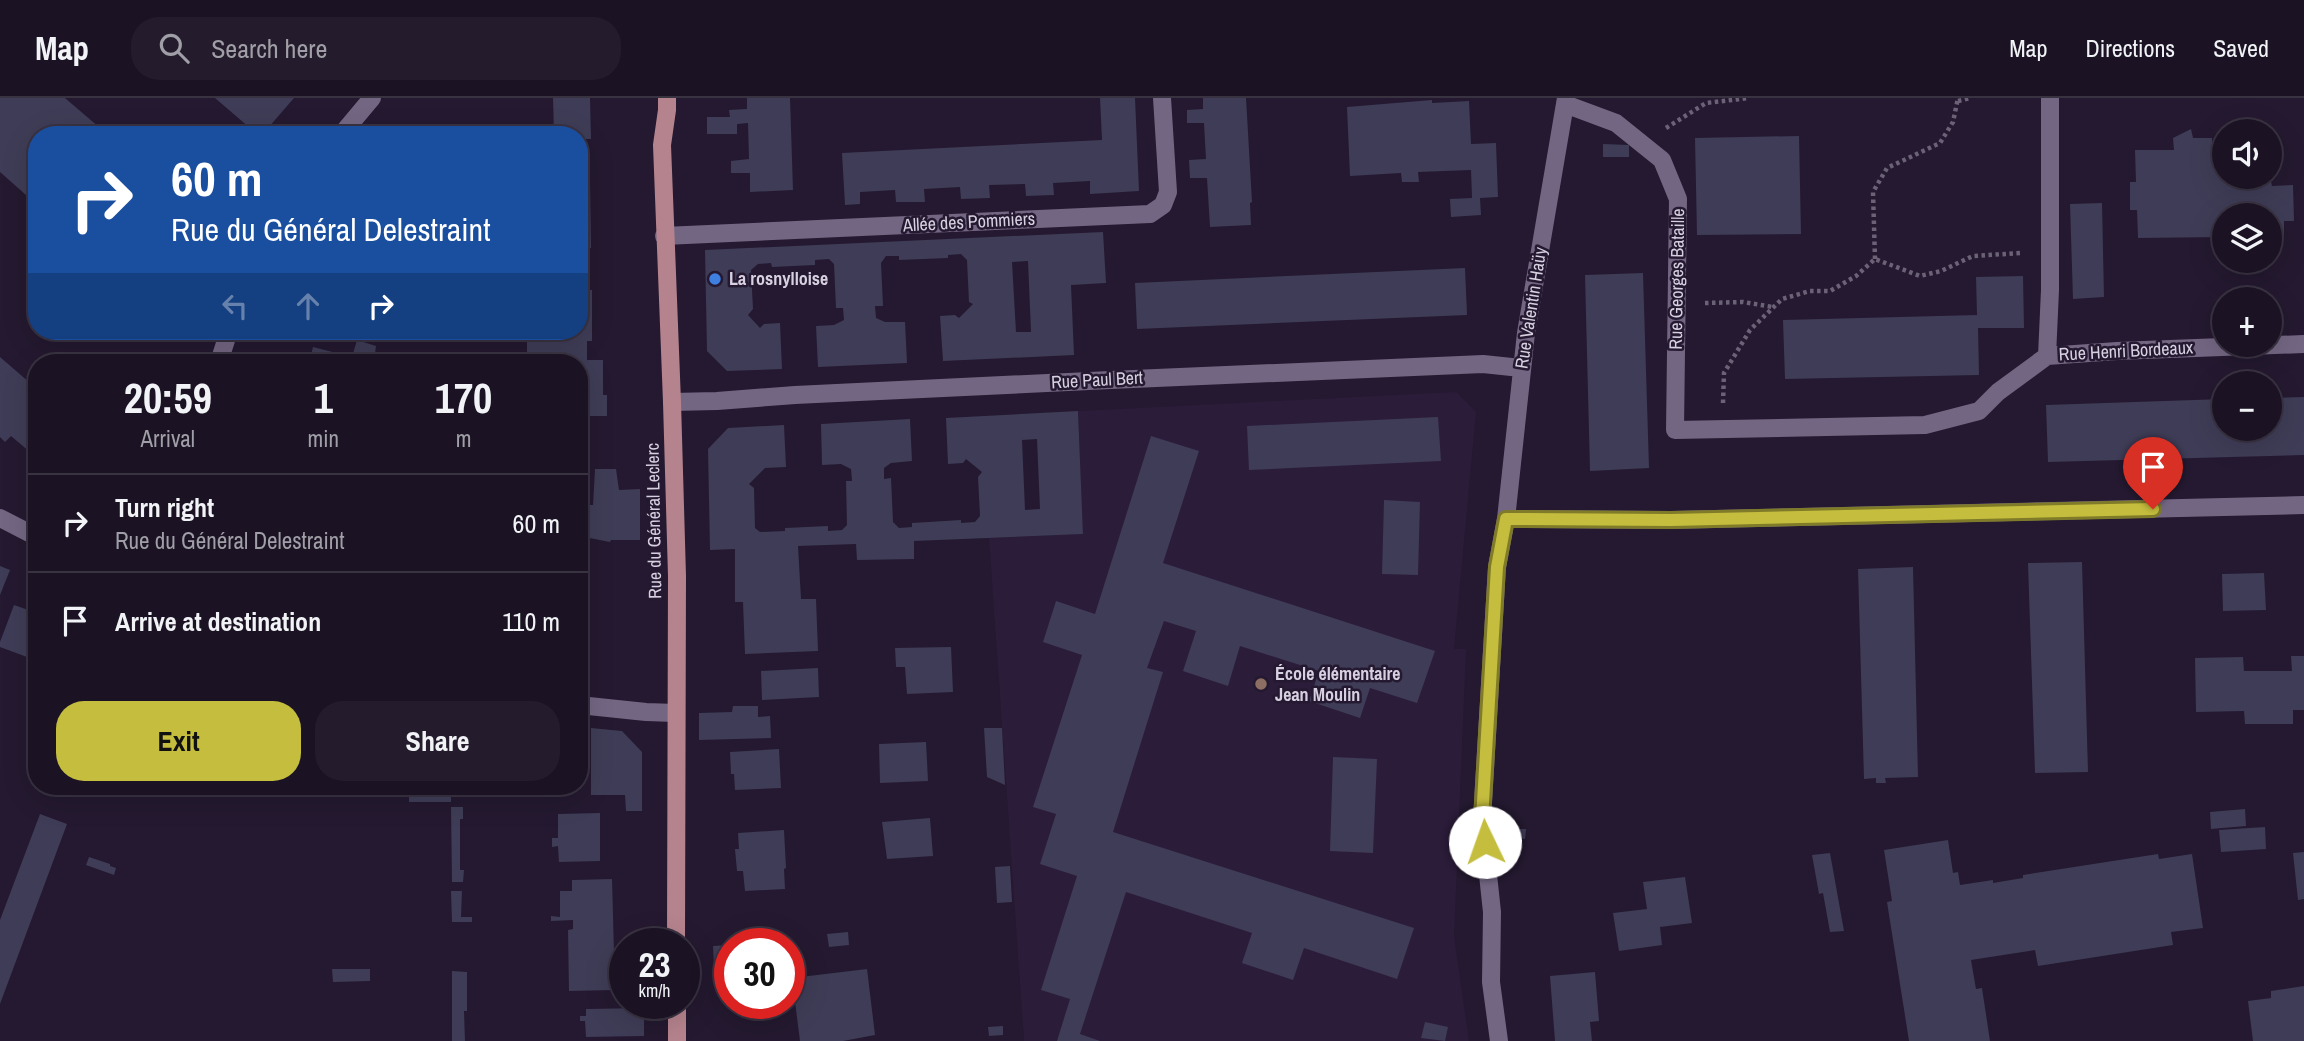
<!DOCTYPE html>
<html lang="en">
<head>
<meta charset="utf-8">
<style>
  :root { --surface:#1b1324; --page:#241c2c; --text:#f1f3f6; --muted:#a09ea6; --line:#393241; --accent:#c4bd3e }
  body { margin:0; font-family:"Archivo Narrow",sans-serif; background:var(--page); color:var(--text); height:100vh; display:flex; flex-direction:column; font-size:26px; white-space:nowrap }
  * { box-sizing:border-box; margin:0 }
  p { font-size:23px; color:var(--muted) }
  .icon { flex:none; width:38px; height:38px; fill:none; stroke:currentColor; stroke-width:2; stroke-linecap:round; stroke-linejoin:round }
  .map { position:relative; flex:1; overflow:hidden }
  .drawer { position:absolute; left:28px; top:256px; width:560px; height:441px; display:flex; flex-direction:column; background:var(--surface); border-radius:28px; box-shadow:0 7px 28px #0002,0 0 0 2px var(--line) }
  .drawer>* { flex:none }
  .guide { position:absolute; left:28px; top:28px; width:560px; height:214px; border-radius:28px; box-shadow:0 7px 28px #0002,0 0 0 2px var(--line); background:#1a4fa0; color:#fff; overflow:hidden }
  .buttons { position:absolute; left:2212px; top:21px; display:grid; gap:14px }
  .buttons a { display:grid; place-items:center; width:70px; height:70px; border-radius:50%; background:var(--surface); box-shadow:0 7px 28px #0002,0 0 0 2px var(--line); font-size:35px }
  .speed { position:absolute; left:609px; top:830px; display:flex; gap:14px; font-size:35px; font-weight:700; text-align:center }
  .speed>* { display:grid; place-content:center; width:91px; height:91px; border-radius:50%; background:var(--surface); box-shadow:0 7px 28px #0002,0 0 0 2px var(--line); line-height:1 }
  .speed small { font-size:18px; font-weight:400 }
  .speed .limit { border:10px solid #d22; background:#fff; color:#111 }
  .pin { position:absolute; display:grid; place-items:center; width:60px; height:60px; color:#fff; margin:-72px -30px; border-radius:50% 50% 50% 0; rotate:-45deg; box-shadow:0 0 7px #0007 }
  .pin .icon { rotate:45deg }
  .me { position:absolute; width:77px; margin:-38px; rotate:357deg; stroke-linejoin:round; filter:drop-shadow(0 0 5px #0008) }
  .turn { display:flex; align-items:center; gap:24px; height:147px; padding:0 28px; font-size:32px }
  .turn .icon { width:91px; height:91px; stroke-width:2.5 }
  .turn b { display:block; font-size:49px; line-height:60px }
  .lanes { display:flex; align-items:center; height:66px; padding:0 28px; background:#0003; justify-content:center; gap:35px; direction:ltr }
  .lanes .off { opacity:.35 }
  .eta { display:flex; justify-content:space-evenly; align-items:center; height:119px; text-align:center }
  .eta b { font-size:42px; font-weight:700; line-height:49px }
  .button { display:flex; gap:14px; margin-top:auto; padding:14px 28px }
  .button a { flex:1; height:80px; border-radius:28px; background:var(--accent); color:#111; font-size:28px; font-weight:700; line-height:80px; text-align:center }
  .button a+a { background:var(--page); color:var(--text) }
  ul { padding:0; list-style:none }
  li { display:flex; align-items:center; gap:21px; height:98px; padding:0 28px; border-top:2px solid var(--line) }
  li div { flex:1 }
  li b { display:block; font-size:26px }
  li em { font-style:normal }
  header { display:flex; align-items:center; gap:42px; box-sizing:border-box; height:98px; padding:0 35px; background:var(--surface); border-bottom:2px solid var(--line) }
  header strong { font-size:33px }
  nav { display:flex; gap:38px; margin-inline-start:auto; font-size:24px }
  .search { width:490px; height:63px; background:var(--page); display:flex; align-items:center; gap:18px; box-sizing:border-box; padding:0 24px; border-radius:28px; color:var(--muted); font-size:26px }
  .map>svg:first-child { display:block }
</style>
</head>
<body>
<header>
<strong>Map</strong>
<div class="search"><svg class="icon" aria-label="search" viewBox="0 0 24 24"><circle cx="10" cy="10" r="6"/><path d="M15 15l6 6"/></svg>Search here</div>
<nav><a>Map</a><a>Directions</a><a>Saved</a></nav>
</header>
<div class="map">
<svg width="2304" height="943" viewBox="0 0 2304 943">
  <rect width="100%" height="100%" fill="#241930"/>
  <path fill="#2b1c3a" d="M1456 294 1476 314 1454 551H1466L1454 838 1469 943H1024L989 440 1083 436 1078 313Z"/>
  <path fill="#3f3c57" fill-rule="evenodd" d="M0 0H65L100 30 94 37H37L35 105 0 74Z
    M215 0H294L262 37H258Z
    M553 0H590L591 41H579V37H554Z
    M747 0H790L793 92 750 94V75H731V63L749 61 748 25 737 26V36H707V19H730L729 12 747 11Z
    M1100 0H1135L1139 93 1090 96V83L1053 85 1054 97 1026 98 1025 86 989 87 990 100 961 101 960 89 924 91 925 104H896L895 92 860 94V106L845 107 842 55 1102 42Z
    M1203 0H1246L1252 104 1250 105 1251 127 1210 129 1207 80H1190L1189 62 1206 61 1204 25H1187V12L1203 11Z
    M1432 2V5L1469 3 1471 46 1496 45 1498 99 1480 100 1481 117 1451 119 1450 101 1472 100 1471 72 1418 74 1419 84H1402L1401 75 1350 78 1347 9Z
    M2191 31 2193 40H2212V52L2224 51V79H2270V59L2280 68 2270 79 2272 88 2293 87 2294 123H2284V139H2270V117H2224V139L2138 140 2137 112H2130V84H2136L2135 52H2174L2173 40Z
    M1799 38 1801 136 1697 137 1695 40Z
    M1603 46 1629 47V59H1603Z
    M579 80H590L591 150H579Z
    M2102 105 2104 199 2073 201 2070 106Z
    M1103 134 1106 185 1071 187 1074 257 943 263 940 218 955 217 959 220 973 206 969 204 967 162 961 156 948 157V160L899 162V158H886L881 165 883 208H875L876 220 885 224H905L907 265 818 269 816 228 834 227 844 222 843 210H836L834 166 829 161 815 162V167L772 169 771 165 758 166 751 172 753 211 748 217 760 230 764 226 780 225 782 271 727 273 707 253 705 152ZM1028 163 1031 234H1016L1012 164Z
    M1465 170 1467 217 1137 231 1135 185Z
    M1643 175 1649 370 1590 373 1585 177Z
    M2023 178 2024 230H1978L1979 277 1785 281 1783 222 1977 217 1976 179Z
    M579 192H592V243H587V262H603V297H607V318H579V264H563V262H527V243H548V233H579Z
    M357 242 376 248 374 264H302L303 260 310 261 313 249 352 259Z
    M0 259 37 291V360L11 338 5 344 0 339Z
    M2304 299V357L2048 364 2046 307 2224 301V331H2270V300Z
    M1078 313 1083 436 914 443V461L857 462 856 446 798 448 801 501H816L818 553 745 556 743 504H735V451L710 452 708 351 728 330 784 327 786 369 765 370 749 386 754 390 755 430 760 434 785 433V430L828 428V433L842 432 847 427 846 383H852L851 371 841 366 822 367 821 326 910 321 912 363 891 365 884 370V381L891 380 893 424 899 430 912 429V425L961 422V425L975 424 980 418 978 379 982 374 966 361 963 365 948 366 946 320ZM1037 341 1040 411 1025 412 1022 342Z
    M1438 319 1441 363 1249 372 1247 328Z
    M1151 338 1199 353 1163 465 1435 553 1417 605 1370 590 1360 620 1309 603 1319 573 1240 548 1228 588 1183 573 1196 533 1164 523 1147 570 1163 574 1113 734 1414 830 1397 881 1304 850 1293 882 1242 865 1252 835 1126 794 1080 936 1100 943H1057L1070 901 1041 892 1077 778 1040 766 1056 716 1033 709 1082 557 1043 544 1056 503 1095 516Z
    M595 371H616L619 392 640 391V442H611L610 444 579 438V407H593Z
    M1384 402 1420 404 1418 477 1382 476Z
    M2082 464 2088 674 2035 675 2028 465Z
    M0 468 10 472 0 497Z
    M1913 469 1918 679 1885 680 1886 685H1876V680L1864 681 1858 471Z
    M2264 475 2266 512 2223 513 2222 476Z
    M14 507 37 515V566L34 565 35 562 0 549V544Z
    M951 549 953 594 907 596 905 569H896L895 550Z
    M2291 558H2304V612H2293V626H2245L2244 613 2196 614 2195 560 2243 559 2244 573H2292Z
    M818 570 819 599 762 602 761 573Z
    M733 608H758V619L770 618 771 640 699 642V615L732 614Z
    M591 630 622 633 642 654V713H626L625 697H591Z
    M984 630H1002L1005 687 987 679Z
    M926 644 928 683 880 685 879 646Z
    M779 651 781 690 735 692 734 676H731L730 654Z
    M1333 659 1377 661 1373 755 1330 753Z
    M332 688H344V696H332Z
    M409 688H451V704H409Z
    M451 709H463V721H460V772H464L463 784H452Z
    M2245 711 2246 728 2211 731 2210 714Z
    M600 715V763L559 764 558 748 552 749V740H558V716Z
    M40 716 67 726 0 906V822Z
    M930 720 933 758 887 761 882 724Z
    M2265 729 2266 751 2221 754 2219 732Z
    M1515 731H1526L1525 741 1515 740Z
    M784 732 786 770 784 771 785 791 745 793 743 773H737L735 751H739L738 735Z
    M1948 742 1953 775 1958 774 1960 787 1993 782V785L2023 780V777L2158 756 2159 761 2192 756 2203 830 2171 834 2173 847 2038 868 2035 852 1971 862 1976 891 1982 890 1990 943H1909L1887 804 1892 803 1884 752Z
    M2304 754V801L2298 802 2293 755Z
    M1830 755 1844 833 1830 834 1823 795 1819 796 1812 757Z
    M89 759 110 766V768L116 770 114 777 86 767Z
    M1010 768 1012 804 997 805 995 769Z
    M1685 779 1692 825 1660 829 1662 847 1619 853 1613 815 1647 811 1643 784Z
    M612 781 615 892 569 893 568 832 573 831V822L551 823V818L560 819V793H572V782Z
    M451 793H462L461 819H472V824H452Z
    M848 834 849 847 829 849 827 836Z
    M787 841 788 845H760V843Z
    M730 847V868L714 870 713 848Z
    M332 871H370V883L333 884Z
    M867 871 875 937 843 943H800L792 880Z
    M452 873 467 874V913H464L465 943H452Z
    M1595 874 1599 923 1590 924 1592 943H1555L1550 878Z
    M2304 888V943H2253L2248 903 2271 900V893Z
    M644 910V938L586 939 585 923H580V918H586V911Z
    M1425 924 1448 929 1445 943 1421 940Z
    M1003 928V937L989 938 988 929Z"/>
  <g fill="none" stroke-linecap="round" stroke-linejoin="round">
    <path stroke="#6c6277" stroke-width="4.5" stroke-dasharray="3.5 3.5" stroke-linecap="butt" d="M1958 3 1971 0
      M1666 30 1706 5 1749 0
      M1875 161 1873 94 1887 70 1940 45 1953 24 1958 0
      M1705 205 1743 204 1773 209
      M1723 305 1724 275 1750 232 1782 201 1810 193H1830L1856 178 1875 161 1920 178 1941 173 1973 158 2021 155"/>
    <path stroke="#736683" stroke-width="18" d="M1565 6 1616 25 1662 62 1678 101 1675 332 1925 327 1979 313 1998 294 2047 258 2117 253 2304 246
      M341 37 372 0
      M664 138 1150 116 1163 107 1168 94 1162 0
      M2047 258 2050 192V0
      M219 264 229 233
      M672 304 717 303 795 297 1110 282 1483 266 1521 270
      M0 420 37 439
      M1506 421 1671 422 2304 407
      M579 607 646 614 675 615
      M1499 943 1491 884 1492 814 1482 721 1497 469 1506 421 1526 235 1566 0"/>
    <path stroke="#b5838d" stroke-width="18" d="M667 0V12L662 47 672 304 677 478 676 845
      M677 905V943"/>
  </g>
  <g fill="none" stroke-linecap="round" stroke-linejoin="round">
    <g stroke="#7f7b28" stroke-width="18">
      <path id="route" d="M1485 744 1482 721 1497 469 1506 421 1671 422 2153 411"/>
    </g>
    <use href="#route" stroke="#c4bd3e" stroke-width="12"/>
  </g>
  <circle fill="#3f7fe0" stroke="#241930" stroke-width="2.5" cx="715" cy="181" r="7"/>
  <circle fill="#8d6e63" stroke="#241930" stroke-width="2.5" cx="1261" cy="586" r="7"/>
  <g text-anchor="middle" stroke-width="5" stroke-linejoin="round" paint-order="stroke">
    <g font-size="18" fill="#d7d0e1" stroke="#241930">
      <text transform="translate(969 124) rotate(-3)" y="6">Allée des Pommiers</text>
      <text transform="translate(1677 181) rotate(-89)" y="6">Rue Georges Bataille</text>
      <text transform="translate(1531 210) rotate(-81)" y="6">Rue Valentin Haüy</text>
      <text transform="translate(2126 253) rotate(-3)" y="6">Rue Henri Bordeaux</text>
      <text transform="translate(1097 282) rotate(-3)" y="6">Rue Paul Bert</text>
      <text transform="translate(654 423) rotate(-91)" y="6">Rue du Général Leclerc</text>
    </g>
    <g font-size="18" font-weight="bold" fill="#d7d0e1" stroke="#241930" text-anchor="start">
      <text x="729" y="187">La rosnylloise</text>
      <text x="1275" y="582">École élémentaire<tspan x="1275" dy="21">Jean Moulin</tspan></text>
    </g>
  </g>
</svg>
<div class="buttons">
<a><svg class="icon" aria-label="sound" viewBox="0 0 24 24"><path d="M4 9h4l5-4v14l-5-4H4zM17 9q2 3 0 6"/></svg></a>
<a><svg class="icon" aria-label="layers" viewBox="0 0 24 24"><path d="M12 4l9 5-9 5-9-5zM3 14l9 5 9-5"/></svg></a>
<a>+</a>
<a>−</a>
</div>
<div class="speed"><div>23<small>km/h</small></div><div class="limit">30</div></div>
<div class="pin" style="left:2153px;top:411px;background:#d93025"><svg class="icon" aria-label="arrive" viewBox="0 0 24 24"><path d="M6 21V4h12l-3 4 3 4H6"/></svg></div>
<svg class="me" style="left:1485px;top:744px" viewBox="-20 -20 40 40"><circle r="19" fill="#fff"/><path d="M0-13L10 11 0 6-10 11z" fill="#c4bd3e"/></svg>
<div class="guide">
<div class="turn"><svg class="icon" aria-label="right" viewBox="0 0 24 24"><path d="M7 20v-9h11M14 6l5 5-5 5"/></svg><div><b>60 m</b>Rue du Général Delestraint</div></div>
<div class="lanes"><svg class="icon off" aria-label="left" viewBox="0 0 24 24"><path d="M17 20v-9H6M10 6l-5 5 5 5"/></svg><svg class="icon off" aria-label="ahead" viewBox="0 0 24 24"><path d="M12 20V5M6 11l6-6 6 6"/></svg><svg class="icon" aria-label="right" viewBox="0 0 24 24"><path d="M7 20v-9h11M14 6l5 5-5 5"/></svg></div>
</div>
<section class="drawer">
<div class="eta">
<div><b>20:59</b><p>Arrival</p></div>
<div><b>1</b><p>min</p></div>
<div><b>170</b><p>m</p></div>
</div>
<ul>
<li><svg class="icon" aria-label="right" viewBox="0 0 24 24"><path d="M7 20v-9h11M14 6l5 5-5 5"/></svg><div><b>Turn right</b><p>Rue du Général Delestraint</p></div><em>60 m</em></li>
<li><svg class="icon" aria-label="arrive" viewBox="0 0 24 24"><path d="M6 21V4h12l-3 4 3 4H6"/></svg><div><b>Arrive at destination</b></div><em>110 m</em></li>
</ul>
<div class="button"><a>Exit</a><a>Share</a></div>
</section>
</div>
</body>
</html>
